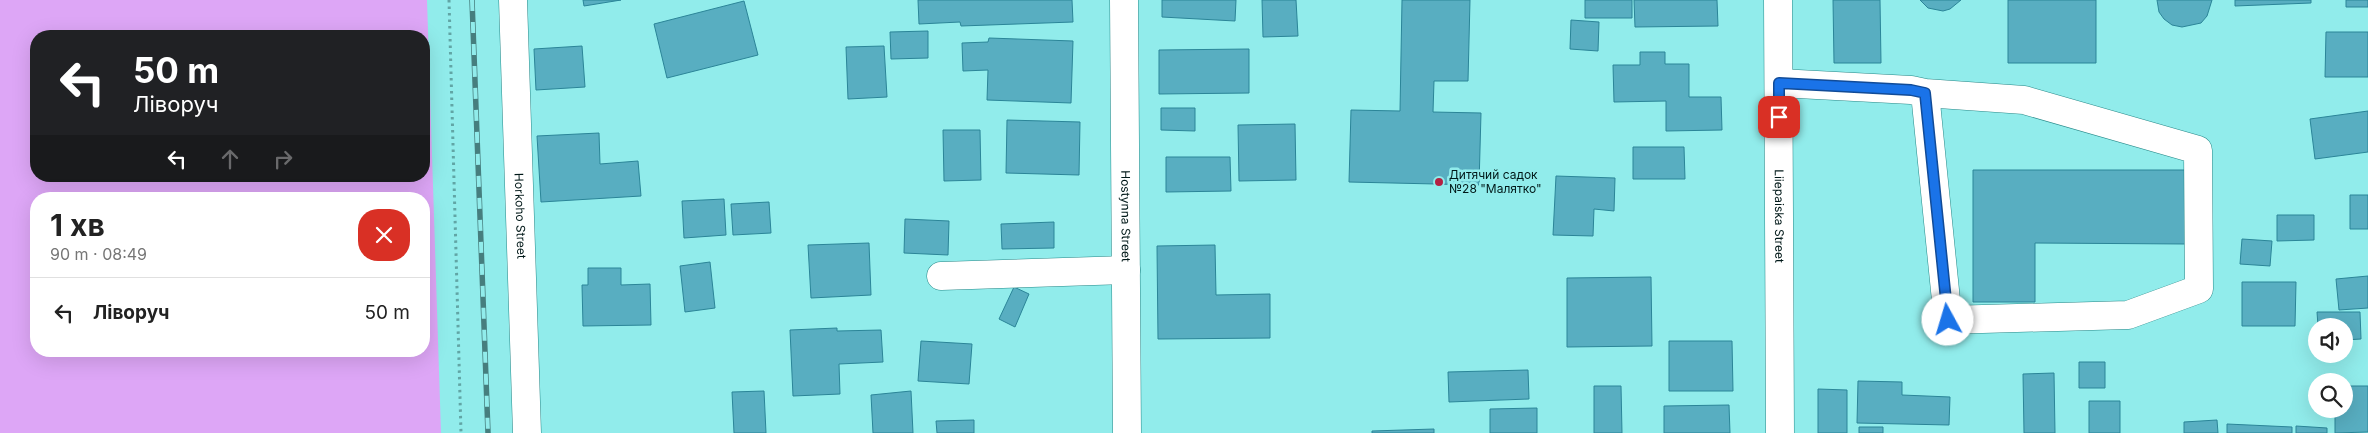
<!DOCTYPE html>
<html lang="uk">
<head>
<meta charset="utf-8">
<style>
  :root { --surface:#fff; --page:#f6f6f6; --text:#222; --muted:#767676; --line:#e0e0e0 }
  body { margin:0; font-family:Inter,sans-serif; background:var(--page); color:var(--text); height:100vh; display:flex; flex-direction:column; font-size:19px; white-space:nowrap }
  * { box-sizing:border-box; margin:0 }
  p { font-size:16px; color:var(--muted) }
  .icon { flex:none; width:28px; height:28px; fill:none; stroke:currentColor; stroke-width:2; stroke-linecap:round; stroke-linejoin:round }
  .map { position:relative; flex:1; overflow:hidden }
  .drawer { position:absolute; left:30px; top:192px; width:400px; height:165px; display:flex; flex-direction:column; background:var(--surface); border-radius:20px; box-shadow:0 5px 20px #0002 }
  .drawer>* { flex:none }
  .top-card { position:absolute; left:30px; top:30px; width:400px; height:152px; border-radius:20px; box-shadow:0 5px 20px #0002; background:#202124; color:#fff; overflow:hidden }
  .tools { position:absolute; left:2308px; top:318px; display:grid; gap:10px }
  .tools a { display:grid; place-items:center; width:45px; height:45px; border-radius:50%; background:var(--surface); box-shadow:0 5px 20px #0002; font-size:25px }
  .pin { position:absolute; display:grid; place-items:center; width:42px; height:42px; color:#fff; margin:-21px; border-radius:10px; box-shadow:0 2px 8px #0006 }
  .me { position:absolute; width:55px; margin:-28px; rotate:354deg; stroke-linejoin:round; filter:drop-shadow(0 0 4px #0008) }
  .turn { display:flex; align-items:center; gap:18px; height:105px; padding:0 20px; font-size:22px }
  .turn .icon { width:65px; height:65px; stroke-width:2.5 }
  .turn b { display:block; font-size:35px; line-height:42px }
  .lanes { display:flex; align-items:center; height:48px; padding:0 20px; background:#0003; justify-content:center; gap:25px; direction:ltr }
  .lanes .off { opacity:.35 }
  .round { display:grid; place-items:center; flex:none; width:52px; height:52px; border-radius:20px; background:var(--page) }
  .overview { display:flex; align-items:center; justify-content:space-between; height:85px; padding:0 20px }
  h1 { font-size:30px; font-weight:700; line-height:38px }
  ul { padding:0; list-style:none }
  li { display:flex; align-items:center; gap:15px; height:70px; padding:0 20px; border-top:1px solid var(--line) }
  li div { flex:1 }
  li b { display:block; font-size:19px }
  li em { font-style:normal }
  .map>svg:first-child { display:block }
</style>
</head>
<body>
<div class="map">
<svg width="2368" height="433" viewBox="0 0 2368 433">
  <rect width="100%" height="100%" fill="#91eceb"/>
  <path fill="#dda6f6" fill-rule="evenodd" d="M0 0H427L441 433H0ZM36 36H424V176H36ZM36 199H424V351H36Z"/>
  <path fill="#58aec1" stroke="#2b8598" d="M583 0H621L584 6Z
    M918 0H1072L1073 22 961 26 960 22 919 24Z
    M1162 0H1236L1235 21 1162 17Z
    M1262 0H1296L1298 36 1263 37Z
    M1402 0H1470L1468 81H1434L1433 112 1481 113 1479 185 1349 182 1351 110 1400 111Z
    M1585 0H1632V18H1585Z
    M1634 0H1717L1718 26 1635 27Z
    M1833 0H1880L1881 63H1834Z
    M1920 0H1961L1950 9 1943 11 1928 8Z
    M2008 0H2096V63H2008Z
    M2157 0H2212L2207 16 2201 23 2182 27 2172 25 2164 19 2159 12Z
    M2235 0H2311V3L2235 6Z
    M2346 0H2368V7H2346Z
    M744 1 758 55 667 78 654 24Z
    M1571 20 1599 22 1598 51 1570 49Z
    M928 31V58L891 59 890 32Z
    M2326 32H2368V77H2325Z
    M989 38 1073 41 1071 103 987 100 988 70 963 71 962 43 988 42Z
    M582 46 585 87 536 90 534 49Z
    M884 46 887 97 848 99 846 47Z
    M1249 49V93L1159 94V50Z
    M1640 52H1665V64H1689V97H1721L1722 130 1666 131V101L1614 102 1613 65H1640Z
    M1161 108H1195V131L1161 130Z
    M2368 111V152L2315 159 2310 119Z
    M1007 120 1080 122 1079 175 1006 173Z
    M1295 124 1296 180 1239 181 1238 125Z
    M943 130H980L981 180 944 181Z
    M599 133 600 164 638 161 641 196 541 202 537 136Z
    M1633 147H1684L1685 179H1633Z
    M1166 157H1230L1231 191 1166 192Z
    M1973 170H2186V244L2035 243V302H1973Z
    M1556 176 1615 178 1614 211 1594 209 1593 236 1553 235Z
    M2350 195H2368V229H2350Z
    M724 199 726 235 684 238 682 201Z
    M769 202 771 233 733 235 731 204Z
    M2277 215H2314V240L2277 241Z
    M905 219 949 221 948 255 904 253Z
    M1054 222V248L1002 249 1001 224Z
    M2242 239 2272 241 2270 266 2240 264Z
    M869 243 871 295 811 298 808 245Z
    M1215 245 1216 295 1270 294V338L1158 339 1157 246Z
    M710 262 715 308 685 312 680 266Z
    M588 268H621V285L650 284 651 325 583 326 582 285H588Z
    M2368 276V308L2339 310 2336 279Z
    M1651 277 1652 346 1567 347V278Z
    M2242 282H2296L2295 326H2242Z
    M1014 287 1029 294 1015 327 999 319Z
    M2317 312H2360L2361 339 2344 340V326H2318Z
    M837 328V331L881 330 883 362 839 364 840 394 793 396 790 330Z
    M921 341 972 344 969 384 918 381Z
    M1669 341H1732L1733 391H1669Z
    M2079 362H2105V388H2079Z
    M1528 370 1529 399 1449 402 1448 372Z
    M2054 373 2055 433H2024L2023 374Z
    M1858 381 1902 382V395L1950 397 1949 425 1857 423Z
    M1594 386H1621L1622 433H1594Z
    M2349 386H2368V432L2335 433V409H2344V403L2349 402Z
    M1818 389 1847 390V433H1818Z
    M764 391 766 433H734L732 392Z
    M911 391 913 433H873L871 395Z
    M2089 401H2120V433H2089Z
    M1729 405 1730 433H1664V406Z
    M1537 408V433H1490V409Z
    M974 420V433H937L936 421Z
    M2217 420 2218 433H2184V422Z
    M2227 424 2292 427V433H2227Z
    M2296 426 2327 428V433H2296Z
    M1859 427H1883V433H1859Z
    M1434 429V433H1372V431Z"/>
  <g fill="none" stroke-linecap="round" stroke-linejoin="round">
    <g stroke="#278989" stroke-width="29">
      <g id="minor">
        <path id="s1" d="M513 0 527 433"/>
        <path id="s2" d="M1124 0 1127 433"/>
        <path d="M1779 83 1911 90 1925 93 2024 100 2198 150 2199 289 2128 315 1948 320 1925 93"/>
        <path d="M941 276 1126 270"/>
      </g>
    </g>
    <g stroke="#278989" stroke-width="29">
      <g id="major">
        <path id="s3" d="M1778 0 1780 433"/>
      </g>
    </g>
    <path stroke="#61a5a5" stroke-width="3" stroke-dasharray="2.5 4" stroke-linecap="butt" d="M449 0 461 433"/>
    <use href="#minor" stroke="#fff" stroke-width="28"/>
    <use href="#major" stroke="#fff" stroke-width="28"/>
    <g stroke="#467e7e" stroke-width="5.5">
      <path id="rail" d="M472 0 488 433"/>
    </g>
    <use href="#rail" stroke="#91eceb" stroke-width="4" stroke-dasharray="11" stroke-linecap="butt"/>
  </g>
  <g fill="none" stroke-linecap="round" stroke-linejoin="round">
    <g stroke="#114b97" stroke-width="12">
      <path id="route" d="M1779 117V83L1911 90 1925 93 1948 320"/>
    </g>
    <use href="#route" stroke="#1a73e8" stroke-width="9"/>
  </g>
  <circle fill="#b32142" stroke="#91eceb" stroke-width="2" cx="1439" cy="182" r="5"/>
  <g text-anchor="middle" stroke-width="5" stroke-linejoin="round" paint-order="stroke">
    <g font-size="12" fill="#001818" stroke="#91eceb" text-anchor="start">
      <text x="1449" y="179">Дитячий садок<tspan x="1449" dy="14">№28 "Малятко"</tspan></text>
    </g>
    <g font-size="12" fill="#001818" stroke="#91eceb">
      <text dy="4" stroke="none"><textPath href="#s1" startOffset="216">Horkoho Street</textPath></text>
      <text dy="4" stroke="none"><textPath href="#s2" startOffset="216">Hostynna Street</textPath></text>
      <text dy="4" stroke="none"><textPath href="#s3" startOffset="216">Liiepaiska Street</textPath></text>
    </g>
  </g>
</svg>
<div class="tools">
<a><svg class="icon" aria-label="sound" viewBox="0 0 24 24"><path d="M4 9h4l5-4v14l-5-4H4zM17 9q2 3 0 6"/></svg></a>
<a><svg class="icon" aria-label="search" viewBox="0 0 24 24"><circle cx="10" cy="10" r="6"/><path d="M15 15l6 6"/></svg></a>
</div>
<div class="pin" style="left:1779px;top:117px;background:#d93025"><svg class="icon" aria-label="arrive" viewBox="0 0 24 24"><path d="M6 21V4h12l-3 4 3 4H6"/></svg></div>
<svg class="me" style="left:1948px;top:320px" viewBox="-20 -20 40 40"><circle r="19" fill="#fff"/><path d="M0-13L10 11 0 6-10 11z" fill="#1a73e8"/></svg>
<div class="top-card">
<div class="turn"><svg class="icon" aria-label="left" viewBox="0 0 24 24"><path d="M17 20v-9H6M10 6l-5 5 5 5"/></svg><div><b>50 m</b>Ліворуч</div></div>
<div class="lanes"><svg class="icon" aria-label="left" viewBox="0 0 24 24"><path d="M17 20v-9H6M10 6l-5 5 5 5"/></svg><svg class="icon off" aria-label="ahead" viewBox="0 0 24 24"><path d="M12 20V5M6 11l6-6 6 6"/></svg><svg class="icon off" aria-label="right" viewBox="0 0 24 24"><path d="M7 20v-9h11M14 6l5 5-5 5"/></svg></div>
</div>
<section class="drawer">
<div class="overview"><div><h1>1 хв</h1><p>90 m · 08:49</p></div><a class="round" style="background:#d93025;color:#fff"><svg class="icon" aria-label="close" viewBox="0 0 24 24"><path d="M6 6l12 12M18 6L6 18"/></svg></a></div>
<ul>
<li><svg class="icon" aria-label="left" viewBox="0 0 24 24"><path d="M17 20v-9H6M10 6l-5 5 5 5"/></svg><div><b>Ліворуч</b></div><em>50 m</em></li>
</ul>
</section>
</div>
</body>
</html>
